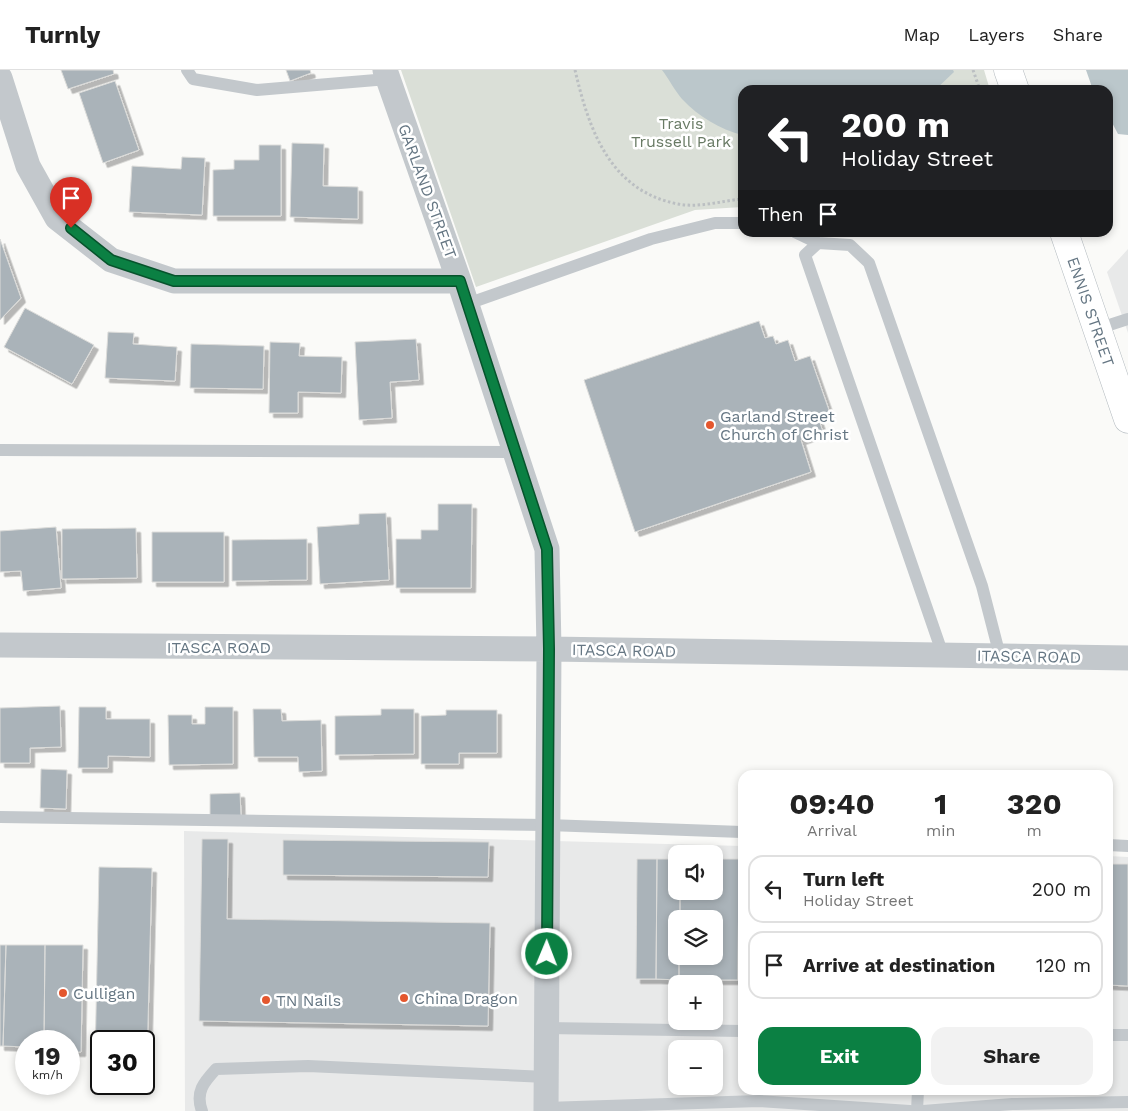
<!DOCTYPE html>
<html lang="en">
<head>
<meta charset="utf-8">
<style>
  :root { --surface:#fff; --page:#f2f2f2; --text:#222; --muted:#767676; --line:#e0e0e0; --accent:#0b8043 }
  body { margin:0; font-family:"Work Sans",sans-serif; background:var(--page); color:var(--text); height:100vh; display:flex; flex-direction:column; font-size:19px; white-space:nowrap }
  * { box-sizing:border-box; margin:0 }
  p { font-size:16px; color:var(--muted) }
  .icon { flex:none; width:28px; height:28px; fill:none; stroke:currentColor; stroke-width:2; stroke-linecap:round; stroke-linejoin:round }
  .map { position:relative; flex:1; overflow:hidden }
  .details { position:absolute; left:738px; top:700px; width:375px; height:325px; display:flex; flex-direction:column; background:var(--surface); border-radius:15px; box-shadow:0 2px 8px #0003 }
  .details>* { flex:none }
  .guide { position:absolute; left:738px; top:15px; width:375px; height:152px; border-radius:15px; box-shadow:0 2px 8px #0003; background:#202124; color:#fff; overflow:hidden }
  .fabs { position:absolute; left:668px; top:775px; display:grid; gap:10px }
  .fabs a { display:grid; place-items:center; width:55px; height:55px; border-radius:10px; background:var(--surface); box-shadow:0 2px 8px #0003; font-size:25px }
  .speed { position:absolute; left:15px; top:960px; display:flex; gap:10px; font-size:25px; font-weight:700; text-align:center }
  .speed>* { display:grid; place-content:center; width:65px; height:65px; border-radius:50%; background:var(--surface); box-shadow:0 2px 8px #0003; line-height:1 }
  .speed small { font-size:12px; font-weight:400 }
  .speed .limit { border:2px solid #111; border-radius:8px; background:#fff; color:#111 }
  .pin { position:absolute; display:grid; place-items:center; width:42px; height:42px; color:#fff; margin:-51px -21px; border-radius:50% 50% 50% 0; rotate:-45deg; box-shadow:0 0 5px #0007 }
  .pin .icon { rotate:45deg }
  .me { position:absolute; width:55px; margin:-28px; rotate:1deg; stroke-linejoin:round; filter:drop-shadow(0 0 4px #0008) }
  .turn { display:flex; align-items:center; gap:18px; height:105px; padding:0 20px; font-size:22px }
  .turn .icon { width:65px; height:65px; stroke-width:2.5 }
  .turn b { display:block; font-size:35px; line-height:42px }
  .then { display:flex; align-items:center; height:48px; padding:0 20px; background:#0003; gap:10px; font-size:19px }
  .eta { display:flex; justify-content:space-evenly; align-items:center; height:85px; text-align:center }
  .eta b { font-size:30px; font-weight:700; line-height:35px }
  .cta { display:flex; gap:10px; margin-top:auto; padding:10px 20px }
  .cta a { flex:1; height:58px; border-radius:15px; background:var(--accent); color:#fff; font-size:20px; font-weight:700; line-height:58px; text-align:center }
  .cta a+a { background:var(--page); color:var(--text) }
  ul { padding:0; list-style:none }
  li { display:flex; align-items:center; gap:15px; height:68px; margin:0 10px 8px; padding:0 10px; border:2px solid var(--line); border-radius:15px }
  li div { flex:1 }
  li b { display:block; font-size:19px }
  li em { font-style:normal }
  header { display:flex; align-items:center; gap:30px; box-sizing:border-box; height:70px; padding:0 25px; background:var(--surface); border-bottom:1px solid var(--line) }
  header strong { font-size:24px }
  nav { display:flex; gap:28px; margin-inline-start:auto; font-size:18px }
  .map>svg:first-child { display:block }
</style>
</head>
<body>
<header>
<strong>Turnly</strong>
<nav><a>Map</a><a>Layers</a><a>Share</a></nav>
</header>
<div class="map">
<svg width="1128" height="1041" viewBox="0 0 1128 1041">
  <defs>
    <filter id="shadow"><feDropShadow dx="4.5" dy="4.5" stdDeviation="0" flood-color="#0004"/></filter>
  </defs>
  <rect width="100%" height="100%" fill="#fafaf8"/>
  <path fill="#e8e9e9" fill-rule="evenodd" d="M1128 179V263L1107 202Z
    M184 761 742 776V1020H1108V786L1128 787V1041H185ZM676 784H714V821H676ZM676 849H714V886H676ZM676 914H714V951H676ZM676 979H714V1016H676Z"/>
  <path fill="#dadfd7" d="M401 0H984L990 20H742V137L695 140 476 217Z"/>
  <path fill="#bbc7cb" d="M662 0H953L954 2 935 20H742V65C720 59 699 47 682 29 675 21 669 9 662 0Z
    M1086 0H1128V65L1118 64 1108 45V20H1093Z"/>
  <path fill="#aab3b9" stroke="#dcdcda" filter="url(#shadow)" d="M61 0H113L114 4 68 19Z
    M286 0H310L311 3 290 11Z
    M115 11 139 80 103 93 79 23Z
    M292 73 324 74 323 116 358 117V149L290 147Z
    M259 75H281V146H213V100L234 99V90H259Z
    M182 87 205 88 202 145 129 142 132 96 181 99Z
    M0 169 21 228 0 250Z
    M25 238 94 275 72 314 4 277Z
    M759 251 765 268 773 266 776 274 788 270 795 291 810 286 830 343 818 347 823 362 801 370 811 402 635 462 584 310Z
    M108 262 134 263 133 274 177 277 175 311 105 308Z
    M416 269 419 310 390 312 392 348 359 350 355 272Z
    M270 272 300 273 299 286 342 287 341 323 298 322V343H269Z
    M191 274 264 276 263 319 190 318Z
    M438 434H472L471 518H396V469H421V460H438Z
    M386 443 389 510 320 514 317 457 359 454V444Z
    M56 457 61 518 23 521 21 501 0 502V461Z
    M136 458 137 508 62 509V459Z
    M152 462H224V512H152Z
    M307 469V510L232 511V470Z
    M60 636 61 677 30 678V693H0V638Z
    M79 637H106V649H150V687L108 686V698H78Z
    M205 637H233V694L169 695 168 645H192V654H205Z
    M253 639H281L282 651 321 650 322 701 299 702 298 687H254Z
    M381 639H414V684L335 685V646L381 645Z
    M446 640H497V683H459V694H421V646L446 645Z
    M41 699 67 700 66 739 40 738Z
    M240 723 241 746H210V724Z
    M202 769H228L227 849 490 853 488 956 199 951Z
    M283 770 489 772 488 807 283 805Z
    M637 789H657L656 909H636Z
    M657 789H676V821H680V849H676V886H679V910L656 909Z
    M714 789H739L738 910H679V886H714V849H680V821H714Z
    M739 789H742V910H738Z
    M1108 794H1128V916L1108 915Z
    M99 797 152 798 147 992H144V971H101V991H95Z
    M0 875H6L3 976H0Z
    M6 875H45L44 971H26V977L3 976Z
    M45 875H83L81 982H69V971H44Z"/>
  <g fill="none" stroke-linecap="round" stroke-linejoin="round">
    <g stroke="#b3babf" stroke-width="29">
      <g id="secondary">
        <path d="M1008 0 1015 20"/>
        <path id="s1" d="M1064 162 1128 349"/>
      </g>
    </g>
    <path stroke="#bbbfc2" stroke-width="3" stroke-dasharray="2.5 2.5" stroke-linecap="butt" d="M575 0C589 60 610 121 678 134 699 138 721 131 742 129
      M973 0 980 20"/>
    <path stroke="#c3c8cc" stroke-width="12" d="M187 0 193 9 257 20 388 9
      M795 162 818 173
      M467 234 651 169 715 153H742
      M1097 259 1128 249
      M0 380 515 382
      M943 585 805 185 818 173 850 175 869 193 982 516 1000 586
      M0 747 548 755 742 762
      M1108 775 1128 776
      M546 958 742 961
      M1108 965H1128
      M546 1038 759 1031 910 1041
      M202 1041C195 1022 204 1012 216 999L308 996 546 1007
      M917 1041 918 1020
      M923 1041 1012 1034 1128 1032"/>
    <path stroke="#c3c8cc" stroke-width="25" d="M385 0 459 211 547 479 549 579 546 1041
      M0 8 28 96 57 148 111 190 174 211H459
      M0 575 549 579 1128 588"/>
    <use href="#secondary" stroke="#fff" stroke-width="28"/>
  </g>
  <g fill="none" stroke-linecap="round" stroke-linejoin="round">
    <g stroke="#07532c" stroke-width="12">
      <path id="route" d="M71 158 111 190 174 211H460L547 479 549 579 547 884"/>
    </g>
    <use href="#route" stroke="#0b8043" stroke-width="9"/>
  </g>
  <g fill="#e4572e" stroke="#fff" stroke-width="2">
    <circle cx="710" cy="355" r="5"/>
    <circle cx="63" cy="923" r="5"/>
    <circle cx="404" cy="928" r="5"/>
    <circle cx="266" cy="930" r="5"/>
  </g>
  <g text-anchor="middle" stroke-width="5" stroke-linejoin="round" paint-order="stroke">
    <g font-size="16" fill="#687a64" stroke="#fff">
      <text x="681" y="59">Travis<tspan x="681" dy="18">Trussell Park</tspan></text>
    </g>
    <g font-size="16" fill="#657683" stroke="#fff">
      <text transform="translate(428 121) rotate(70)" y="6">GARLAND STREET</text>
      <text dy="6" stroke="none"><textPath href="#s1" startOffset="84">ENNIS STREET</textPath></text>
      <text x="219" y="583">ITASCA ROAD</text>
      <text transform="translate(624 580) rotate(1)" y="6">ITASCA ROAD</text>
      <text transform="translate(1029 586) rotate(1)" y="6">ITASCA ROAD</text>
    </g>
    <g font-size="16" fill="#657683" stroke="#fff" text-anchor="start">
      <text x="720" y="352">Garland Street<tspan x="720" dy="18">Church of Christ</tspan></text>
      <text x="73" y="929">Culligan</text>
      <text x="414" y="934">China Dragon</text>
      <text x="276" y="936">TN Nails</text>
    </g>
  </g>
</svg>
<div class="fabs">
<a><svg class="icon" aria-label="sound" viewBox="0 0 24 24"><path d="M4 9h4l5-4v14l-5-4H4zM17 9q2 3 0 6"/></svg></a>
<a><svg class="icon" aria-label="layers" viewBox="0 0 24 24"><path d="M12 4l9 5-9 5-9-5zM3 14l9 5 9-5"/></svg></a>
<a>+</a>
<a>−</a>
</div>
<div class="speed"><div>19<small>km/h</small></div><div class="limit">30</div></div>
<div class="pin" style="left:71px;top:158px;background:#d93025"><svg class="icon" aria-label="arrive" viewBox="0 0 24 24"><path d="M6 21V4h12l-3 4 3 4H6"/></svg></div>
<svg class="me" style="left:547px;top:884px" viewBox="-20 -20 40 40"><circle r="17" fill="#0b8043" stroke="#fff" stroke-width="3"/><path d="M0-11L8 9 0 5-8 9z" fill="#fff"/></svg>
<div class="guide">
<div class="turn"><svg class="icon" aria-label="left" viewBox="0 0 24 24"><path d="M17 20v-9H6M10 6l-5 5 5 5"/></svg><div><b>200 m</b>Holiday Street</div></div>
<div class="then">Then<svg class="icon" aria-label="arrive" viewBox="0 0 24 24"><path d="M6 21V4h12l-3 4 3 4H6"/></svg></div>
</div>
<section class="details">
<div class="eta">
<div><b>09:40</b><p>Arrival</p></div>
<div><b>1</b><p>min</p></div>
<div><b>320</b><p>m</p></div>
</div>
<ul>
<li><svg class="icon" aria-label="left" viewBox="0 0 24 24"><path d="M17 20v-9H6M10 6l-5 5 5 5"/></svg><div><b>Turn left</b><p>Holiday Street</p></div><em>200 m</em></li>
<li><svg class="icon" aria-label="arrive" viewBox="0 0 24 24"><path d="M6 21V4h12l-3 4 3 4H6"/></svg><div><b>Arrive at destination</b></div><em>120 m</em></li>
</ul>
<div class="cta"><a>Exit</a><a>Share</a></div>
</section>
</div>
</body>
</html>
